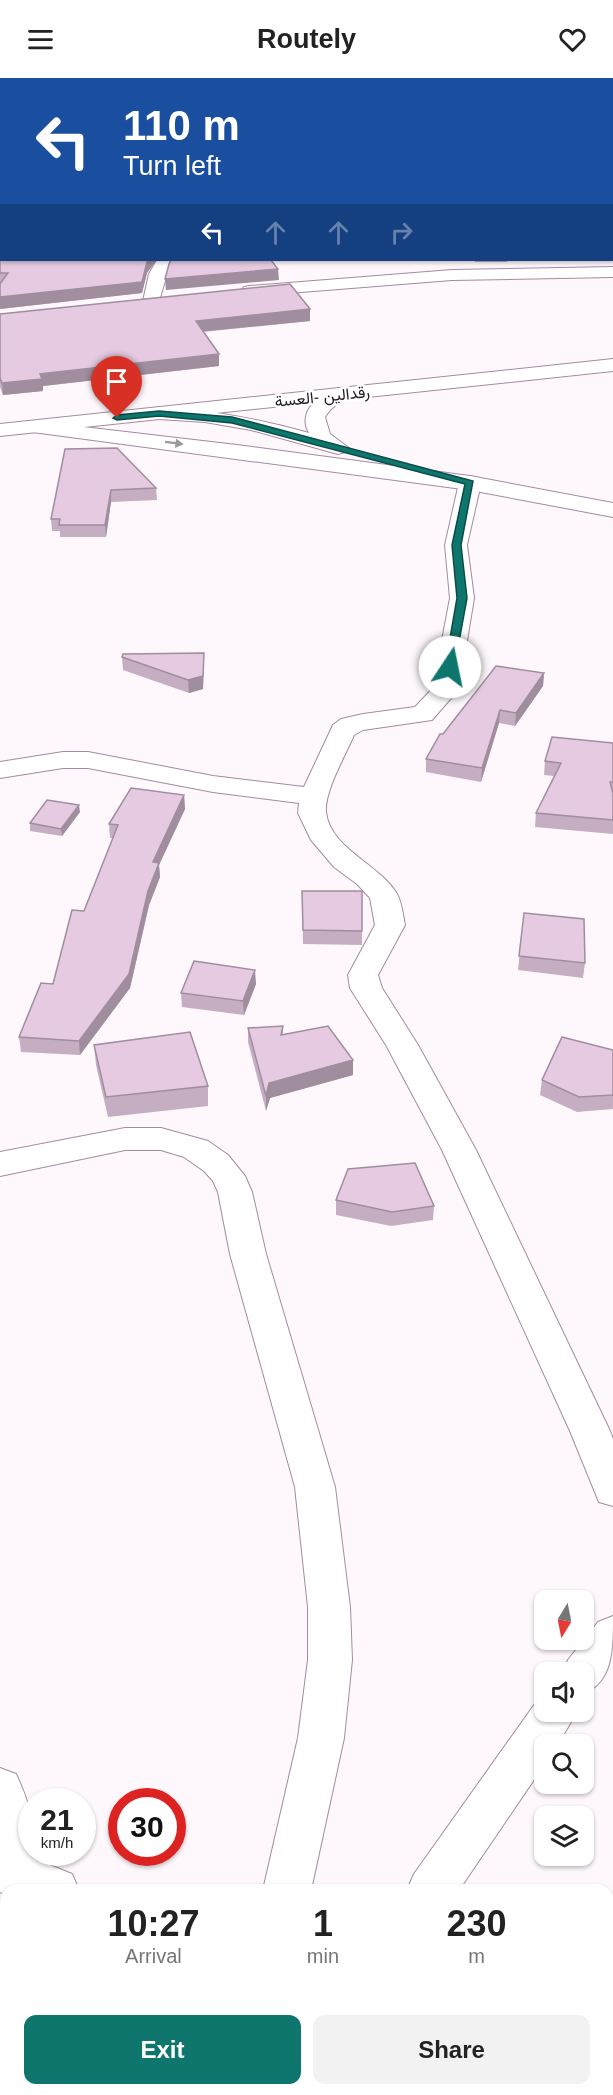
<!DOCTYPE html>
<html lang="en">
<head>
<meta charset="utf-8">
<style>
  :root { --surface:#fff; --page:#f2f2f2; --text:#222; --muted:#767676; --accent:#0f766e }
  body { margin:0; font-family:Arial,Vazirmatn,sans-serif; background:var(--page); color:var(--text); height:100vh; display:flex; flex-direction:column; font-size:22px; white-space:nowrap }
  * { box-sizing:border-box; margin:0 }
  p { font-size:20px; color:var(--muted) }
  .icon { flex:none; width:33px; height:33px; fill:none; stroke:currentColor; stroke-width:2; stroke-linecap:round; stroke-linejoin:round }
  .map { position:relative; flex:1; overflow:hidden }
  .drawer { position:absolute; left:0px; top:1806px; width:614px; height:212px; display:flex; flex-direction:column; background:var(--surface); border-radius:18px 18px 0 0; box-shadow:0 2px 4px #0004 }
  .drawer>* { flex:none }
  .guide { position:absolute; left:0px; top:0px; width:614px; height:183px; box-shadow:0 2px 4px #0004; background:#1a4fa0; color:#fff; overflow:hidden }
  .needle { width:39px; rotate:190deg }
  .buttons { position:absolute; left:534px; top:1512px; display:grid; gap:12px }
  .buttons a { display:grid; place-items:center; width:60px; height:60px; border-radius:12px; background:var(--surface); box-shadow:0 2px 4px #0004; font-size:30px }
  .speed { position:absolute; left:18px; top:1710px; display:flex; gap:12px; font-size:30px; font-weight:700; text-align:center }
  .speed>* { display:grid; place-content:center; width:78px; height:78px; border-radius:50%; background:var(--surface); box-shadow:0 2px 4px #0004; line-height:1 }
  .speed small { font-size:15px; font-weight:400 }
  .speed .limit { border:9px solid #d22; background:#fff; color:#111 }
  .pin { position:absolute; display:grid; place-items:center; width:51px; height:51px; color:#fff; margin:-62px -26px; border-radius:50% 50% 50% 0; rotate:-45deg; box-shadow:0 0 6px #0007 }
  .pin .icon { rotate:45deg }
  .me { position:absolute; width:66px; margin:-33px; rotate:11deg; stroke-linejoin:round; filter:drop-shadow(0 0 4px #0008) }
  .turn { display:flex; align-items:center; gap:21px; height:126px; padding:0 24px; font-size:27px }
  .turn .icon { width:78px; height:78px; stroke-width:2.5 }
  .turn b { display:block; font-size:42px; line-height:51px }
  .lanes { display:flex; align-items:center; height:57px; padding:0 24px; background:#0003; justify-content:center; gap:30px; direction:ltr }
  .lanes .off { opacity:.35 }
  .eta { display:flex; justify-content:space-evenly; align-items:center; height:102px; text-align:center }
  .eta b { font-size:36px; font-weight:800; line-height:42px }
  .primary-button { display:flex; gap:12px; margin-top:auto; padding:12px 24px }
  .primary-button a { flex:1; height:69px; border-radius:12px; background:var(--accent); color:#fff; font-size:24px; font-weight:800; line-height:69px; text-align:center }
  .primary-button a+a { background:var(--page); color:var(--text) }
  header { display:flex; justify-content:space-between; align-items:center; height:78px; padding:0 24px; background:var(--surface); font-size:27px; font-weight:800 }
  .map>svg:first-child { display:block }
</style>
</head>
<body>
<header><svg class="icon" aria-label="menu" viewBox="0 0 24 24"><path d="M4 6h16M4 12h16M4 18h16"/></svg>Routely<svg class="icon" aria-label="heart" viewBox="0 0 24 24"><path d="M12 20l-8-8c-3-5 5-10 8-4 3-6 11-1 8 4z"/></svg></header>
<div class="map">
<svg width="613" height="2017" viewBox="0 0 613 2017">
  <rect width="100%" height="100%" fill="#fef8fd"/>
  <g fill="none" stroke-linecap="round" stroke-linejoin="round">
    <g stroke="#a48aa0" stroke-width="2">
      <path id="minor" d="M157 182H175L167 196 158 227H146L143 223 149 196Z
        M613 189V199L452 202 250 218 244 217 241 213 244 209 250 208 452 192Z
        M470 398 478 400 481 405 467 467 474 520 459 611 432 642 363 652 354 657C346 676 324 714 326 734 330 771 381 787 397 816 402 825 403 837 405 847L378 897 382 910 418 967 476 1072 610 1353 613 1361V1428L599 1424 570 1353 442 1072 386 967 350 910 348 897 375 847 370 820 357 806 334 789 311 762 298 735 299 725 213 714 88 690H63L0 700V684L63 674H88L213 698 304 709 333 647 341 641 363 636 415 629 433 610 450 520 445 467 459 405 462 400Z
        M125 1050H161L208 1063 228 1077 245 1098 252 1114 266 1176 335 1409 350 1529 352 1582 344 1660 311 1812H263L298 1660 308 1582V1529L295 1409 230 1176 218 1114 213 1103 204 1093 184 1079 161 1072H125L0 1098V1074Z
        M613 1538C613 1571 613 1604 584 1615V1594H563L568 1582 598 1544Z
        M544 1618V1634H577L558 1666H544V1687L459 1812H407L414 1796 539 1620Z
        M0 1690 16 1696C31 1728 32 1740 32 1774H43L45 1785 72 1796 79 1812H6V1817L0 1814Z
        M277 2012H330L328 2017H275Z"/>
    </g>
    <g stroke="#a48aa0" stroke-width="2">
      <path id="tertiary" d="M339 310 346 312 349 316 330 332 325 339 330 356 349 370 345 374 338 376 251 352 205 344 159 341 152 339 149 335 152 331 159 329C211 332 259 341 309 355 297 334 319 315 339 310Z
        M32 343 237 367 470 398 613 425V439L470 412 25 353 22 349 25 345Z"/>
    </g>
    <g stroke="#a48aa0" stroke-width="2">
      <path id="primary" d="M613 281V293L0 358V346Z"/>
    </g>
    <use href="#minor" fill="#fff" fill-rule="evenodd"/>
    <use href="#tertiary" fill="#fff" fill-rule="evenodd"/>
    <use href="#primary" fill="#fff" fill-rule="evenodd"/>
  </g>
  <path fill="#c5aec2" d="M0 92 147 195 142 215 0 231Z
    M475 182H508L507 184H475Z
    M0 236 310 243 203 254 219 276V288L43 308V313L3 317 0 309Z
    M117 370 156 410 157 422 111 424 106 459H60V453H52L51 441Z
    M122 579 204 588 203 611 189 615 123 592Z
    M544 595 543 608 515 648 499 645 481 704 426 694V681L443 656Z
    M613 665V756L535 749 536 735 554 698 544 697 545 683Z
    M184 717 185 731 159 787 160 799 149 827 130 910 80 977 21 974 19 959 53 906 84 833 113 760H110L109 746Z
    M80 734 62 758 30 753V745Z
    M302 813H362V867L303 866Z
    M524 835 585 885 583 900 518 892Z
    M256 906 244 937 182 929 181 915Z
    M283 948V957L353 982V997L270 1020 266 1033 248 964V950Z
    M94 967 208 1008V1028L108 1039 96 987Z
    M613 972V1031L577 1034 540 1017 542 1002Z
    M336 1122 434 1128 433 1142 391 1148 336 1137Z"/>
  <path fill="#a08d9e" d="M0 78H2V88L0 89Z
    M148 182H157L147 195 142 215 0 231V219L147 184Z
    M278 191 279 202 166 212 165 201Z
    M310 231V243L196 254V243Z
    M219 276V288L43 308V313L3 317 2 305 40 296Z
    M111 412V424L106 459 105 447Z
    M204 575 203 611 189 615 188 602Z
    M544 595 543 608 515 648 516 635Z
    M500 632 499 645 481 704 482 690Z
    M184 717 185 731 159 787 160 799 149 827 130 910 80 977 79 963 153 784Z
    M79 727 80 734 62 758 61 751Z
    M255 892 256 906 244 937 243 923Z
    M353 982V997L270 1020 266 1033V1018L269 1005Z"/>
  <path fill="#e5cae1" stroke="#a08d9e" stroke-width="1.5" d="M0 0H141V2H2V78H0Z
    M206 0H236V2H206Z
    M404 0H445V2H403Z
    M2 91V182H148L147 184 142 204 0 219V206L8 195H0V92Z
    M612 121 613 122V140H612Z
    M171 182H271L278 191 165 201 169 186Z
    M290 206 310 231 196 243 219 276 40 296 42 301 2 305 0 300V236Z
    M117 370 156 410 111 412 105 447H59L60 441H51L65 371Z
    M204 575 203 598 188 602 122 579 123 576Z
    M496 588 544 595 516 635 500 632 482 690 426 681 440 656H443Z
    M552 659 613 665V704H610L613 715V742L536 735 561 685 545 683Z
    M131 710 184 717 153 784 159 785 148 813 129 896 79 963 19 959 41 905 53 906 72 832 84 833 118 747 109 746Z
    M47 722 79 727 61 751 30 745Z
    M302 813H362V853L303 852Z
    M524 835 584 841 585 885 519 878Z
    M194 883 255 892 243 923 181 915Z
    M283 948 281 957 328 948 353 982 269 1005 266 1018 248 950Z
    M190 954 208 1008 106 1019 94 967Z
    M562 959 613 972V1017L579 1019 542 1002Z
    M415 1085 434 1128 392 1134 336 1122 348 1091Z"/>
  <defs><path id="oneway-solid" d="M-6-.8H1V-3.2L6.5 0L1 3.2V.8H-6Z" transform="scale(1.5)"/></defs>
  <use fill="#9c989c" href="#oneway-solid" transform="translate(174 365) rotate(7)"/>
  <path fill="#0f766e" stroke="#0a4d48" stroke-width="1.5" d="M159 333 232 339 473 403 461 467 467 520 454 591 445 589 457 520 452 467 465 406 232 345 159 338 117 342 113 340 117 337Z"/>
  <g text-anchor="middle" stroke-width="5" stroke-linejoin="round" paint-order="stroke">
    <g font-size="16" fill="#231a22" stroke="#fff">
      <text transform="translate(322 318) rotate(-6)" y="6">رقدالين -العسة</text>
    </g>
  </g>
</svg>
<div class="buttons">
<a><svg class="needle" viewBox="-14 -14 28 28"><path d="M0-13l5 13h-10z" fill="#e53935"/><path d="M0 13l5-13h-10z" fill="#767676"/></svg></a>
<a><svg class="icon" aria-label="sound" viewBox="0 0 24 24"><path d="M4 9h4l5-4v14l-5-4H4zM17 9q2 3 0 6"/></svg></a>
<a><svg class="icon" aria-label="search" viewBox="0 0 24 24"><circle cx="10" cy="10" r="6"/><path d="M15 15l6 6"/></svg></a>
<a><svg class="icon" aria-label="layers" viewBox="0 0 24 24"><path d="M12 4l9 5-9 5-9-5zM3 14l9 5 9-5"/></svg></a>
</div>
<div class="speed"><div>21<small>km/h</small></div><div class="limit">30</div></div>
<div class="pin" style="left:117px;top:340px;background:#d93025"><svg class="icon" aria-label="arrive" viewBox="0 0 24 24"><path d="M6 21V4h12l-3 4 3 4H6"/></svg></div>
<svg class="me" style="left:450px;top:589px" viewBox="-20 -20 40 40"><circle r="19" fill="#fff"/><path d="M0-13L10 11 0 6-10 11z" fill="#0f766e"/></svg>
<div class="guide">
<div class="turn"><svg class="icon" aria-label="left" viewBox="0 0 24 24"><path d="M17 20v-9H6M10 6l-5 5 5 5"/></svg><div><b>110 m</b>Turn left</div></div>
<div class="lanes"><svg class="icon" aria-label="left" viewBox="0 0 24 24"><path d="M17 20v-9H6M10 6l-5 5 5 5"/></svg><svg class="icon off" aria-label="ahead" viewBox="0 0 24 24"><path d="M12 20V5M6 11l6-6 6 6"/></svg><svg class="icon off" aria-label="ahead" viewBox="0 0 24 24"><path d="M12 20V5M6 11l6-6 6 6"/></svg><svg class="icon off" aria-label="right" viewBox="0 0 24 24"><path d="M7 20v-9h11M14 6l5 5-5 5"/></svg></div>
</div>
<section class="drawer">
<div class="eta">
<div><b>10:27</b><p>Arrival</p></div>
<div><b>1</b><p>min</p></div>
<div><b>230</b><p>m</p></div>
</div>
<div class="primary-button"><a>Exit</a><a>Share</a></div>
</section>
</div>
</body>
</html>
